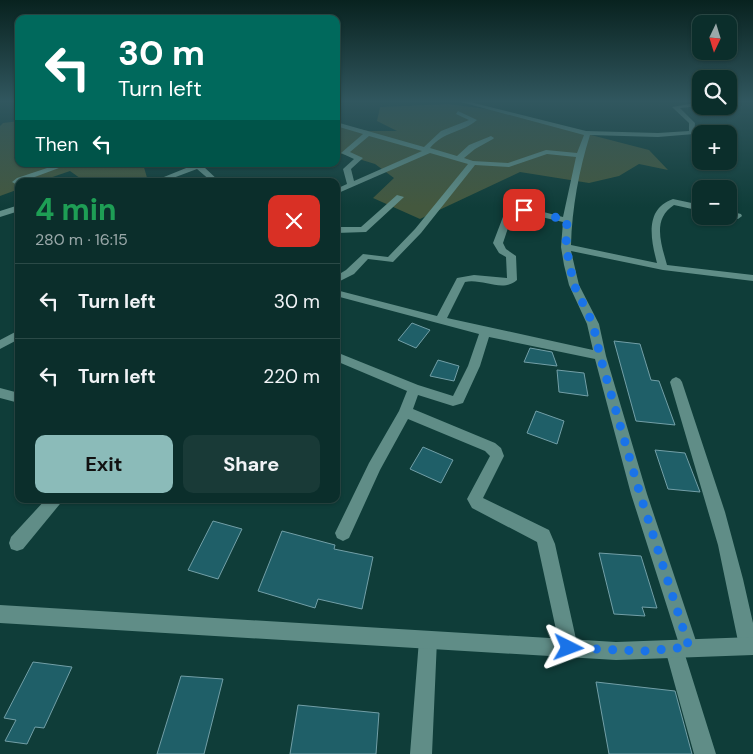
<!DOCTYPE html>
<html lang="en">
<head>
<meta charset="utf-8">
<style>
  :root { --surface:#0b2e2b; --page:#193a37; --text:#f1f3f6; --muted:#9aa8a9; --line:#2b4a47; --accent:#8bbbb9 }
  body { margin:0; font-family:"DM Sans",sans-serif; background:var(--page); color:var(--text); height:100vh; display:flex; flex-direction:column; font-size:19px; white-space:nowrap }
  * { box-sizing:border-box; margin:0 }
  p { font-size:16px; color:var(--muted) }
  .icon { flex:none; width:28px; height:28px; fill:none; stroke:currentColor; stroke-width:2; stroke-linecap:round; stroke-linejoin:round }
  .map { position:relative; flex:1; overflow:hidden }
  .sheet { position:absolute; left:15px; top:178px; width:325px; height:325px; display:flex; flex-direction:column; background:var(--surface); border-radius:10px; box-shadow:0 1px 4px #0004,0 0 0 1px var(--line) }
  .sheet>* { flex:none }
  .top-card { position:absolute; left:15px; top:15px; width:325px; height:152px; border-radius:10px; box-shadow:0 1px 4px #0004,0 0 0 1px var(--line); background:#00695c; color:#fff; overflow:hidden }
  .needle { width:32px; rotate:184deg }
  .buttons { position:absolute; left:692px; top:15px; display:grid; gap:10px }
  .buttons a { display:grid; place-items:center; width:45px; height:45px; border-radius:10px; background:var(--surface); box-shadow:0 1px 4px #0004,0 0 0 1px var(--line); font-size:25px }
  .pin { position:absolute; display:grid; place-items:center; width:42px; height:42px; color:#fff; margin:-21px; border-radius:10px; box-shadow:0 2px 8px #0006 }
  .me { position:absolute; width:55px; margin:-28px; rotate:93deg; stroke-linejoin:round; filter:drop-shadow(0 0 4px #0008) }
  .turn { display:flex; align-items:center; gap:18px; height:105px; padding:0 20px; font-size:22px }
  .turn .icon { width:65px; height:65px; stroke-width:2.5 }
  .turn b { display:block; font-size:35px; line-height:42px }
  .then { display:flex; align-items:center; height:48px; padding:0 20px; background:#0003; gap:10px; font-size:19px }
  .round { display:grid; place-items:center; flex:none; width:52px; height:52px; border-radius:10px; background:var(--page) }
  .summary { display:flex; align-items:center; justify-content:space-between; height:85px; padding:0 20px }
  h1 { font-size:30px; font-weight:700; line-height:38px; color:#1e9e55 }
  .button { display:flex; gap:10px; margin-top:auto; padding:10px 20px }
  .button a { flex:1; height:58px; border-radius:10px; background:var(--accent); color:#111; font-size:20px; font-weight:700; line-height:58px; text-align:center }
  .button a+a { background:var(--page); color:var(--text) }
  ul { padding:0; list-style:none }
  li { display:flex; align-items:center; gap:15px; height:75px; padding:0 20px; border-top:1px solid var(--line) }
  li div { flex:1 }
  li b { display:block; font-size:19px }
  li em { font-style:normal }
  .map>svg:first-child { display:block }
</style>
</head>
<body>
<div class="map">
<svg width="753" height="754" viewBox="0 0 753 754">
  <rect width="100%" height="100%" fill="#0f3d39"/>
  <path fill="#44583e" d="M448 104 495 110 649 150 668 170 639 164 619 176 589 183 520 172 420 219 373 198 394 178 375 164 336 152V125L369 131H397L377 121 380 107Z
    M19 121V164H143L148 181H84L70 171 41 181H19V189L0 196V126L3 123Z"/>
  <path fill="#1f5f68" stroke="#729fa7" d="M412 323 430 330 416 348 398 340Z
    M614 341 640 344 651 380 659 381 675 425 636 421Z
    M530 348 552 352 557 366 524 362Z
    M438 360 459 366 454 381 430 376Z
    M557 370 584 373 588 396 559 392Z
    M536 411 564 421 557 444 527 433Z
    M423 447 453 460 441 483 410 469Z
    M655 450 685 453 700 492 668 489Z
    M213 521 242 529 218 579 188 570Z
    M282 531 335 545 334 549 373 557 362 609 318 599 315 608 258 591Z
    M599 553 641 556 657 608 642 607 645 616 614 614Z
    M33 662 72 667 44 728 35 727 27 744 5 741 16 720 4 718Z
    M181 676 223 679 204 754H157Z
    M596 682 675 691 692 754H609Z
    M298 705 379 713 376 754H290Z"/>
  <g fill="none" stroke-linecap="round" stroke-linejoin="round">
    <path fill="#608d87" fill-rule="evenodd" d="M461 102H470L586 131 658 133 689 131V123L672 107 701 102V106L680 108 695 123 694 134 658 137 590 135C579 170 572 208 571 245L657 263C651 240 644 209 673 199L701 205V211L674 205C652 219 661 243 667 265L753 275V281L663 270 571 251 579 285 599 324 606 356 647 494 698 647 696 654 689 656 685 655 716 754H694L665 649 667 642 674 640 678 641 631 494 595 359 489 337 480 366 463 403 453 406 418 395 413 409 495 443 501 448 504 456 483 498 549 530 555 544 578 648 576 655 569 657 562 655 560 648 537 542 472 508 467 499 490 456 485 451 408 419 380 470 349 538 343 541 337 538 335 533 369 463 399 411 407 391 336 361V352L418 385 453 396 468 366 479 334 336 296V290L437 316 457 278 474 275 507 278 506 257 499 253 493 243 506 209 524 207 563 217 576 157 547 154 509 167 475 165 421 233 393 262 368 259 354 274 336 283V276L346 270 363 254 388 257 415 229 468 164 430 153 336 194V189L347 184 343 169 354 159 341 153 363 134 336 126V122L424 147 441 131 469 120 456 114 458 111 477 120C462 133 444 131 430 148L457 156 469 145 491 136 494 138 493 139 475 149 464 158 473 161 508 163 546 150 577 153 584 135ZM369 136 422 151 354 181 351 169 363 158 350 152ZM513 213H524L563 222 561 247 564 265 569 285 587 324 593 350 447 318 465 282C482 278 503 293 517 280L516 256 506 249 503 243Z
      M59 164 67 165 24 181H19V186L12 182 17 178Z
      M196 164H207L204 167 219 181H211L197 169 165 181H154Z
      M397 195 404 197 366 232 336 233V227H361Z
      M19 205V211L0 217V211Z
      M729 211 741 214 742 216 738 219 728 216Z
      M19 330V339L0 349V340Z
      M676 377 680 379 682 382 725 512 743 579 753 623V653L748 655 741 653 739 646 718 545 670 382 672 379Z
      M0 388 19 393V403L0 398Z
      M46 499H64L23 549 17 551 11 549 9 543 11 537Z
      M428 631 435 633 437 640 432 754H410L419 640 421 633Z"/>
    <path fill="#608d87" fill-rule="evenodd" d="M0 605 616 642 753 637V655L616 660 0 623Z"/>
  </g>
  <linearGradient id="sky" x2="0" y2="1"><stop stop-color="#08221f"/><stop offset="0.49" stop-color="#31575f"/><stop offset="1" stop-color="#31575f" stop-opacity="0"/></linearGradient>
  <rect width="753" height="207" fill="url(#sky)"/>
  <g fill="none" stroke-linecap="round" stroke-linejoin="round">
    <path stroke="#1a73e8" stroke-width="9" stroke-dasharray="0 16.2" d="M524 210 567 220 566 247 574 285 593 324 600 356 640 494 689 647 644 651 569 648"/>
  </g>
</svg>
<div class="buttons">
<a><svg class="needle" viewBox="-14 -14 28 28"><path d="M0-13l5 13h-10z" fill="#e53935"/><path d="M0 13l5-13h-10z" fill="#9aa8a9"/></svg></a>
<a><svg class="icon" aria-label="search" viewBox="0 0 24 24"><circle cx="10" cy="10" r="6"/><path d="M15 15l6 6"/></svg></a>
<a>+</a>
<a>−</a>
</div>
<div class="pin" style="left:524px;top:210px;background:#d93025"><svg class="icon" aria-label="arrive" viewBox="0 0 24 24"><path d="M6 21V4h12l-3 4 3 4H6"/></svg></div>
<svg class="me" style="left:569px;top:648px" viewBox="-20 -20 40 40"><path d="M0-17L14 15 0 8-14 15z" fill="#1a73e8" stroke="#fff" stroke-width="4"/></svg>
<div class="top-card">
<div class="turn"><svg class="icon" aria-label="left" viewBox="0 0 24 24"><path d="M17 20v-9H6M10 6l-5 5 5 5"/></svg><div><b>30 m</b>Turn left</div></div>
<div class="then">Then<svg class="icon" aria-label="left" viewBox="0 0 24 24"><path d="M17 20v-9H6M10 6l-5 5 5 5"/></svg></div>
</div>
<section class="sheet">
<div class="summary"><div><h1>4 min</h1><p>280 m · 16:15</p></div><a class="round" style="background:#d93025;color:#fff"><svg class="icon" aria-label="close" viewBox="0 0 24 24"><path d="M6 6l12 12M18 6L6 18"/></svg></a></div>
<ul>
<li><svg class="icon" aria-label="left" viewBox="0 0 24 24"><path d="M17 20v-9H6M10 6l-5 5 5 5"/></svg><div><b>Turn left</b></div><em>30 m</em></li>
<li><svg class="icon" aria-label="left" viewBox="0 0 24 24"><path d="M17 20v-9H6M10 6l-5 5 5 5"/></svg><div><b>Turn left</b></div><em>220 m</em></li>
</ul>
<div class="button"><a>Exit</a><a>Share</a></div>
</section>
</div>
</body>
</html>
